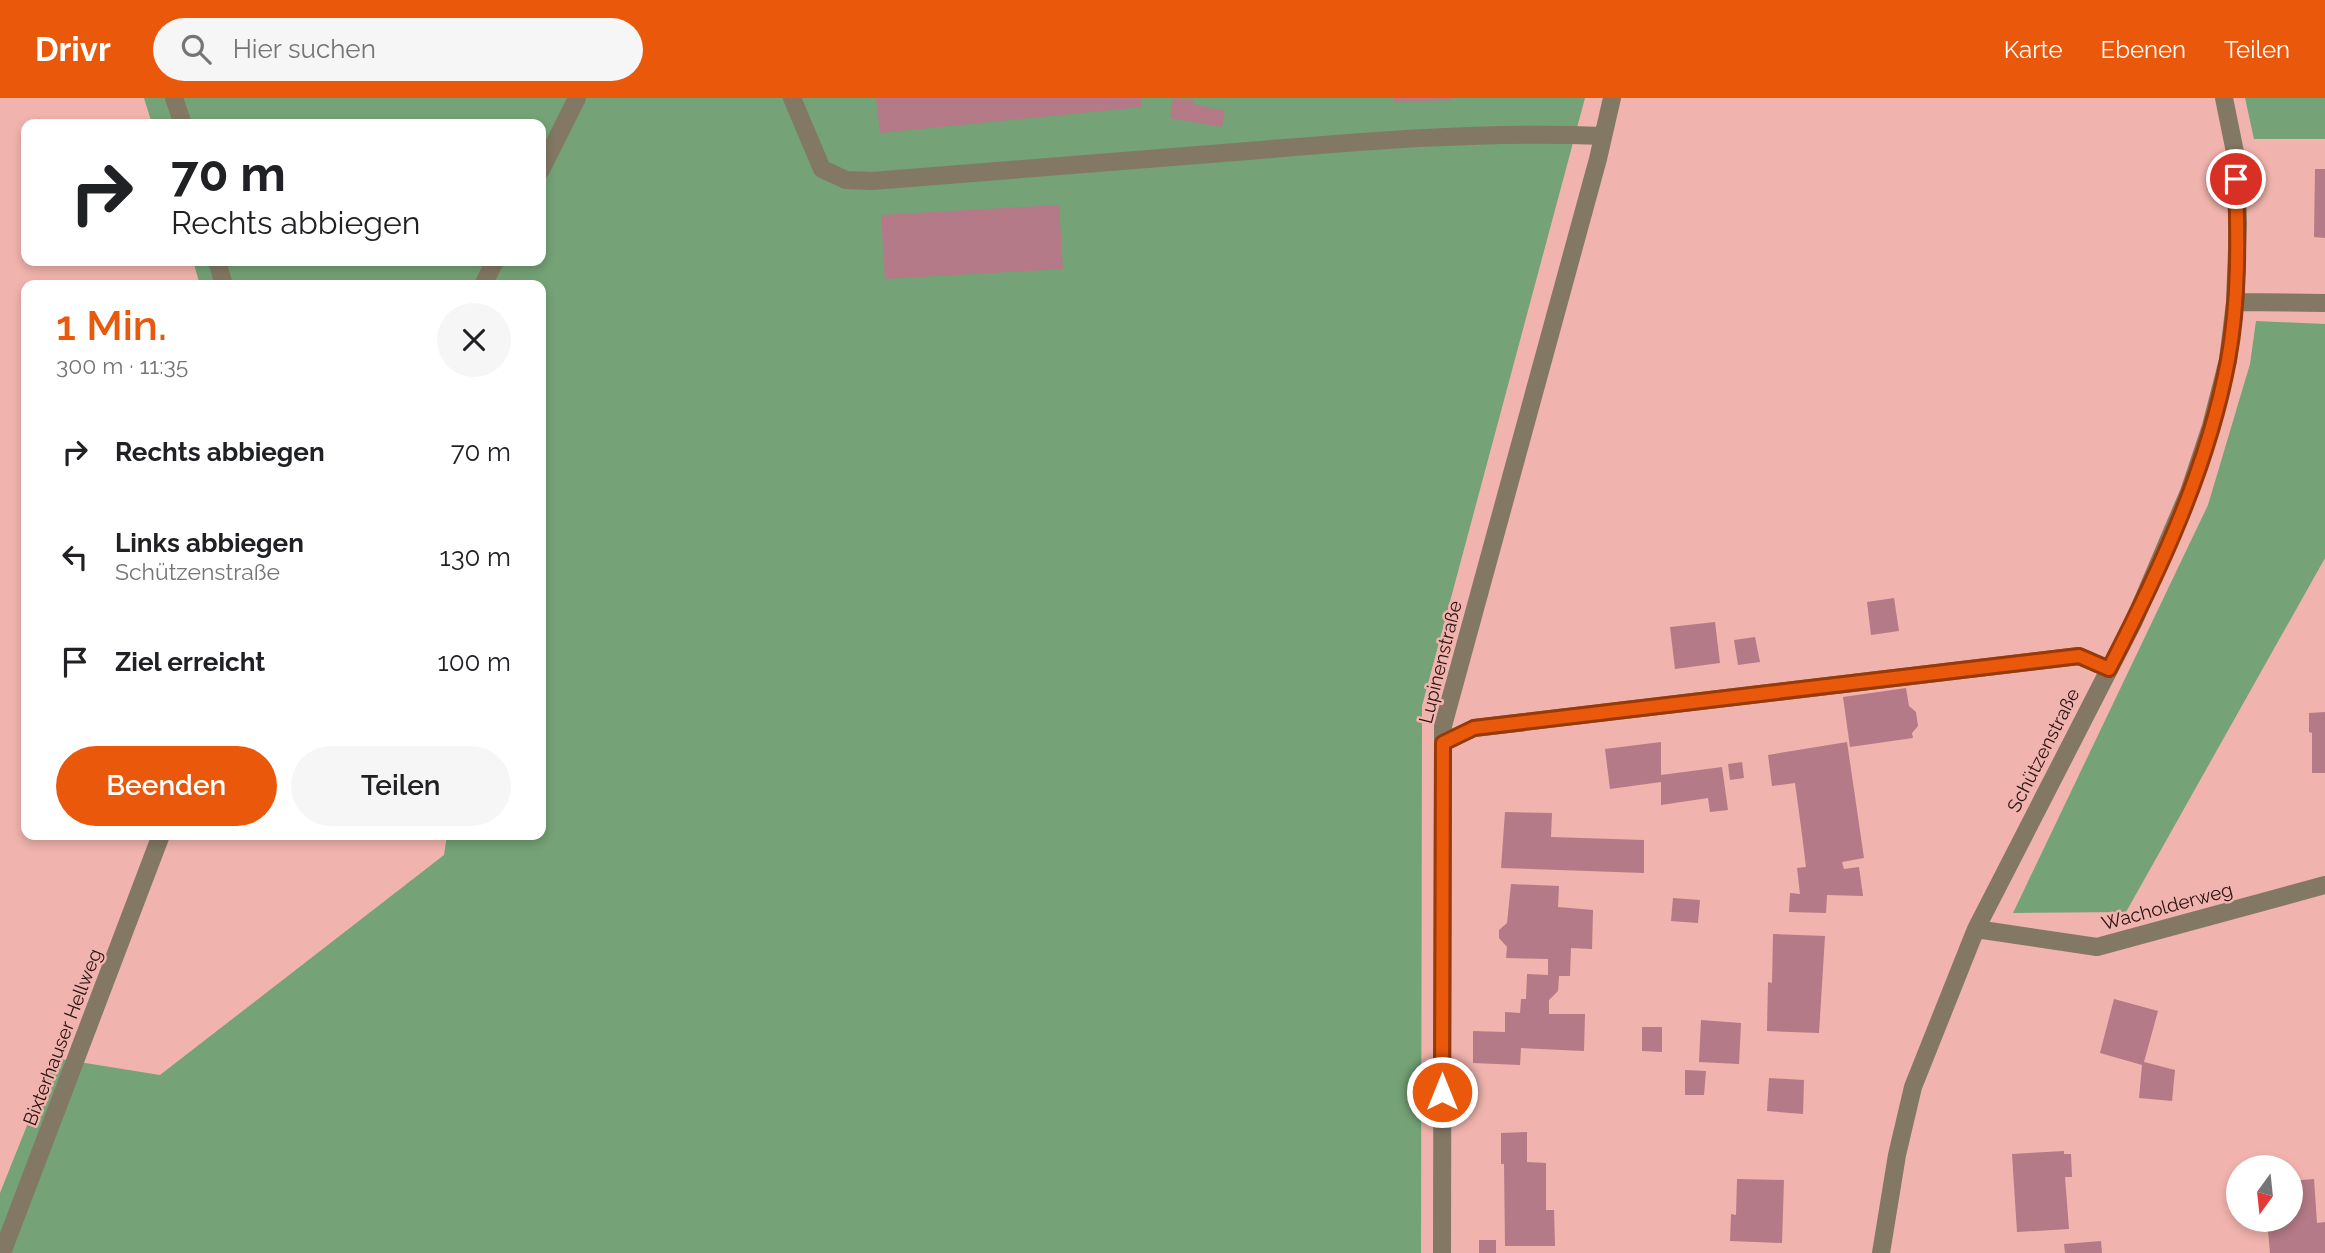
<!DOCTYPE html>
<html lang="de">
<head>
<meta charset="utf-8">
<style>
  :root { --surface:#fff; --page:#f6f6f6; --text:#202124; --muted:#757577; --accent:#ea580c }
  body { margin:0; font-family:Raleway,sans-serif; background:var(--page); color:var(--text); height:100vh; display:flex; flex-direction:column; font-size:26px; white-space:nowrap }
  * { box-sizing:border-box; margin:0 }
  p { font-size:23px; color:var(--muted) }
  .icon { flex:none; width:38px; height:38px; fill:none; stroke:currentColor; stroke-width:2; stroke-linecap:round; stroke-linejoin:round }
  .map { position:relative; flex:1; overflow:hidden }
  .details { position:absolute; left:21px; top:182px; width:525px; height:560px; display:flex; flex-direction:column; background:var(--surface); border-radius:14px; box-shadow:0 4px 10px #0003 }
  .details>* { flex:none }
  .top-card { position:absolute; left:21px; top:21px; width:525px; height:147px; border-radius:14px; box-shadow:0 4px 10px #0003; background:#fff; color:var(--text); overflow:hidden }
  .needle { width:46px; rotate:195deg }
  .controls { position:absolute; left:2226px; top:1057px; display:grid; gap:14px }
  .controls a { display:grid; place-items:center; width:77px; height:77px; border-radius:50%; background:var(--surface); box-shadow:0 4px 10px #0003; font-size:35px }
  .pin { position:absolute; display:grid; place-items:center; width:60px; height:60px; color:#fff; margin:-30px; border:4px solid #fff; border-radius:50%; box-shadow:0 2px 7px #0007 }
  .me { position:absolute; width:77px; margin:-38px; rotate:0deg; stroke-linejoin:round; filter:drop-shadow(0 0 5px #0008) }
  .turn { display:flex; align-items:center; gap:24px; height:147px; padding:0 35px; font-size:32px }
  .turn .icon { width:91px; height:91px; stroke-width:2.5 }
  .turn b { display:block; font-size:49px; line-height:60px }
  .round { display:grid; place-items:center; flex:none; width:74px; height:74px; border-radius:37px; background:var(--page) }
  .head { display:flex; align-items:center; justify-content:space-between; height:119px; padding:0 35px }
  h1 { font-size:42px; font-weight:600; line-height:52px; color:var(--accent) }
  .button { display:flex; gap:14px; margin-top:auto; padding:14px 35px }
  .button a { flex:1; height:80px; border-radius:42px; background:var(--accent); color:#fff; font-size:28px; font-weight:600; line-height:80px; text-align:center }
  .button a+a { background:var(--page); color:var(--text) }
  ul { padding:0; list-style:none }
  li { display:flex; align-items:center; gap:21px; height:105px; padding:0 35px }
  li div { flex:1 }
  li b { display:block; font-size:26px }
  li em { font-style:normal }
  header { display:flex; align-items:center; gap:42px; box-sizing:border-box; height:98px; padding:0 35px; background:var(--accent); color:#fff }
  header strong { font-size:33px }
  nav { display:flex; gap:38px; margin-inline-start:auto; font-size:24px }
  .search { width:490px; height:63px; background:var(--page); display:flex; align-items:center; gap:18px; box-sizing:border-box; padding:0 24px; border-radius:38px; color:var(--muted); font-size:26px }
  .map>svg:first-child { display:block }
</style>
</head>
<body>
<header>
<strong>Drivr</strong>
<div class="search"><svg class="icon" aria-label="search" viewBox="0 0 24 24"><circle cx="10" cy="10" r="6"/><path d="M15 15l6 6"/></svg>Hier suchen</div>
<nav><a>Karte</a><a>Ebenen</a><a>Teilen</a></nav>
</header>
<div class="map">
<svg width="2325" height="1155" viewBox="0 0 2325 1155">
  <rect width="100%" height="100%" fill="#f1b3ad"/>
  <path fill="#75a276" d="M144 0H1585L1422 608 1421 1155H0V1095L54 960 160 977 444 757 447 737H541V187H200L193 163H541V26H152Z
    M2245 0H2325V41H2254Z
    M2256 223 2325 226V460L2126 814 2013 815 2208 407 2250 266Z"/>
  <path fill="#b47a87" d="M876 0H1141L1142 9 880 35Z
    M1173 0 1194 2 1193 6 1225 13 1222 29 1170 20Z
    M1393 0H1453V2L1393 4Z
    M2315 71H2325V140L2314 139Z
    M1059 107 1063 171 885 181 881 117Z
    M1894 500 1899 533 1871 537 1867 504Z
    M1715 524 1720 565 1675 571 1670 529Z
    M1755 539 1760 564 1738 567 1734 542Z
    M1906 590 1909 608 1916 614 1918 628 1912 635 1913 640 1850 649 1843 599Z
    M2325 614V675H2312V635L2309 634V615Z
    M1661 644V677L1722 669 1728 712 1710 714 1708 700 1661 707V684L1610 691 1605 651Z
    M1847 644 1864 760 1842 764 1844 771 1859 769 1863 798 1827 797 1826 815 1789 814 1790 795 1800 796 1797 770 1806 769 1801 729 1795 685 1772 688 1768 657Z
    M1742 664 1744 680 1730 682 1728 666Z
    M1505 714 1552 715 1551 739 1644 742V775L1501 770Z
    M1511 786 1559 788 1558 809 1593 812 1592 851 1571 850 1570 878H1559L1558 893 1549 902V916H1585L1584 953 1521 950 1520 967 1473 965V933L1505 934V914L1520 915 1521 901H1526L1527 876 1548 877V861L1506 860 1507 849 1499 840V832L1507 825Z
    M1673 800 1700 802 1698 825 1671 823Z
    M1773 836 1825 838 1819 935 1767 933 1768 884 1772 885Z
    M2114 901 2158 913 2144 964 2175 972 2172 1003 2139 1000 2142 967 2100 955Z
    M1701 922 1741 925 1739 966 1699 964Z
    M1642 929H1662V954L1642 953Z
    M1685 972 1706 973 1704 997H1685Z
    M1769 980 1804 982 1803 1016 1767 1013Z
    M1527 1034V1064L1546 1065V1112H1554L1555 1148H1505L1504 1066H1501V1035Z
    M2064 1053V1056H2071L2072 1079H2065L2069 1131 2017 1134 2012 1056Z
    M1737 1081 1784 1082 1782 1145 1730 1143 1731 1116 1736 1117Z
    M2314 1081 2317 1125 2325 1124V1155H2270L2267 1122H2291V1083Z
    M1479 1142H1496V1155H1479Z
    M2101 1143 2102 1155H2065L2064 1146Z"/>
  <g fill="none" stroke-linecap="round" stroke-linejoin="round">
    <path stroke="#827863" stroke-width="18" d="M174 0 183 26
      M792 0 822 71 846 82 872 83C998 73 1123 63 1248 53 1365 43 1485 33 1603 38
      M541 72 577 0
      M217 163 224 187
      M483 187 495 163
      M2235 204 2325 205
      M1443 645 1474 630 2079 558 2109 571
      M1976 831 2097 849 2325 787
      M2 1155 161 737
      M1442 1155 1443 628 1598 61 1612 0
      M1881 1155 1897 1057 1913 989 1976 831 2134 523 2189 394 2211 328 2228 262 2235 204 2238 125 2236 59 2224 0"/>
  </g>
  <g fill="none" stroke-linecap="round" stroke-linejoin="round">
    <g stroke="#983908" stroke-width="18">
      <path id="route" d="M1442 994 1443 645 1474 630 2079 558 2109 571C2159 474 2208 370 2228 262 2239 203 2238 141 2236 81"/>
    </g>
    <use href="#route" stroke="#ea580c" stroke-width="12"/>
  </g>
  <g text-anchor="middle" stroke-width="5" stroke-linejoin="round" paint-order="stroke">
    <g font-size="19" fill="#291312" stroke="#f1b3ad">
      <text transform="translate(1440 564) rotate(-76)" y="7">Lupinenstraße</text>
      <text transform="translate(2043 652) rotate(-63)" y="7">Schützenstraße</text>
      <text transform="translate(2167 808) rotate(-15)" y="7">Wacholderweg</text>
      <text transform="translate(62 939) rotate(-69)" y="7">Bixterhauser Hellweg</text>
    </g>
  </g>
</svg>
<div class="controls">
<a><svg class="needle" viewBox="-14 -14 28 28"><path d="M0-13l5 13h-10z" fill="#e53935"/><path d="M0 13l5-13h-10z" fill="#757577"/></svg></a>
</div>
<div class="pin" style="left:2236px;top:81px;background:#d93025"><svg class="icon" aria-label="arrive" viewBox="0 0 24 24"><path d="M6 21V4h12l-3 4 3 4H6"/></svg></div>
<svg class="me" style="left:1442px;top:994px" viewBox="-20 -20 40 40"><circle r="17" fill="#ea580c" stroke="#fff" stroke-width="3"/><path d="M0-11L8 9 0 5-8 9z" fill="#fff"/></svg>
<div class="top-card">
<div class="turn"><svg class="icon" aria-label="right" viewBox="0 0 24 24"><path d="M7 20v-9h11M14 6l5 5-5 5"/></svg><div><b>70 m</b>Rechts abbiegen</div></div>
</div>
<section class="details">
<div class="head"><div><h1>1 Min.</h1><p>300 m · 11:35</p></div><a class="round"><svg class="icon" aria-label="close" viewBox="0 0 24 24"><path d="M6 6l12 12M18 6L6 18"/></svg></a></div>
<ul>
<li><svg class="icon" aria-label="right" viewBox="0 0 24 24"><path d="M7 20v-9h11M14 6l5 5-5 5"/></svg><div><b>Rechts abbiegen</b></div><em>70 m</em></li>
<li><svg class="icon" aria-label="left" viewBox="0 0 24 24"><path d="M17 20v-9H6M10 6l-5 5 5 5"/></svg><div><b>Links abbiegen</b><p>Schützenstraße</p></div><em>130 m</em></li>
<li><svg class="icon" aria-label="arrive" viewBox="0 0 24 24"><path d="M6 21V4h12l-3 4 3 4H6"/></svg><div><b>Ziel erreicht</b></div><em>100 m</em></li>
</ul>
<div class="button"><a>Beenden</a><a>Teilen</a></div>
</section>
</div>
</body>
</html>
